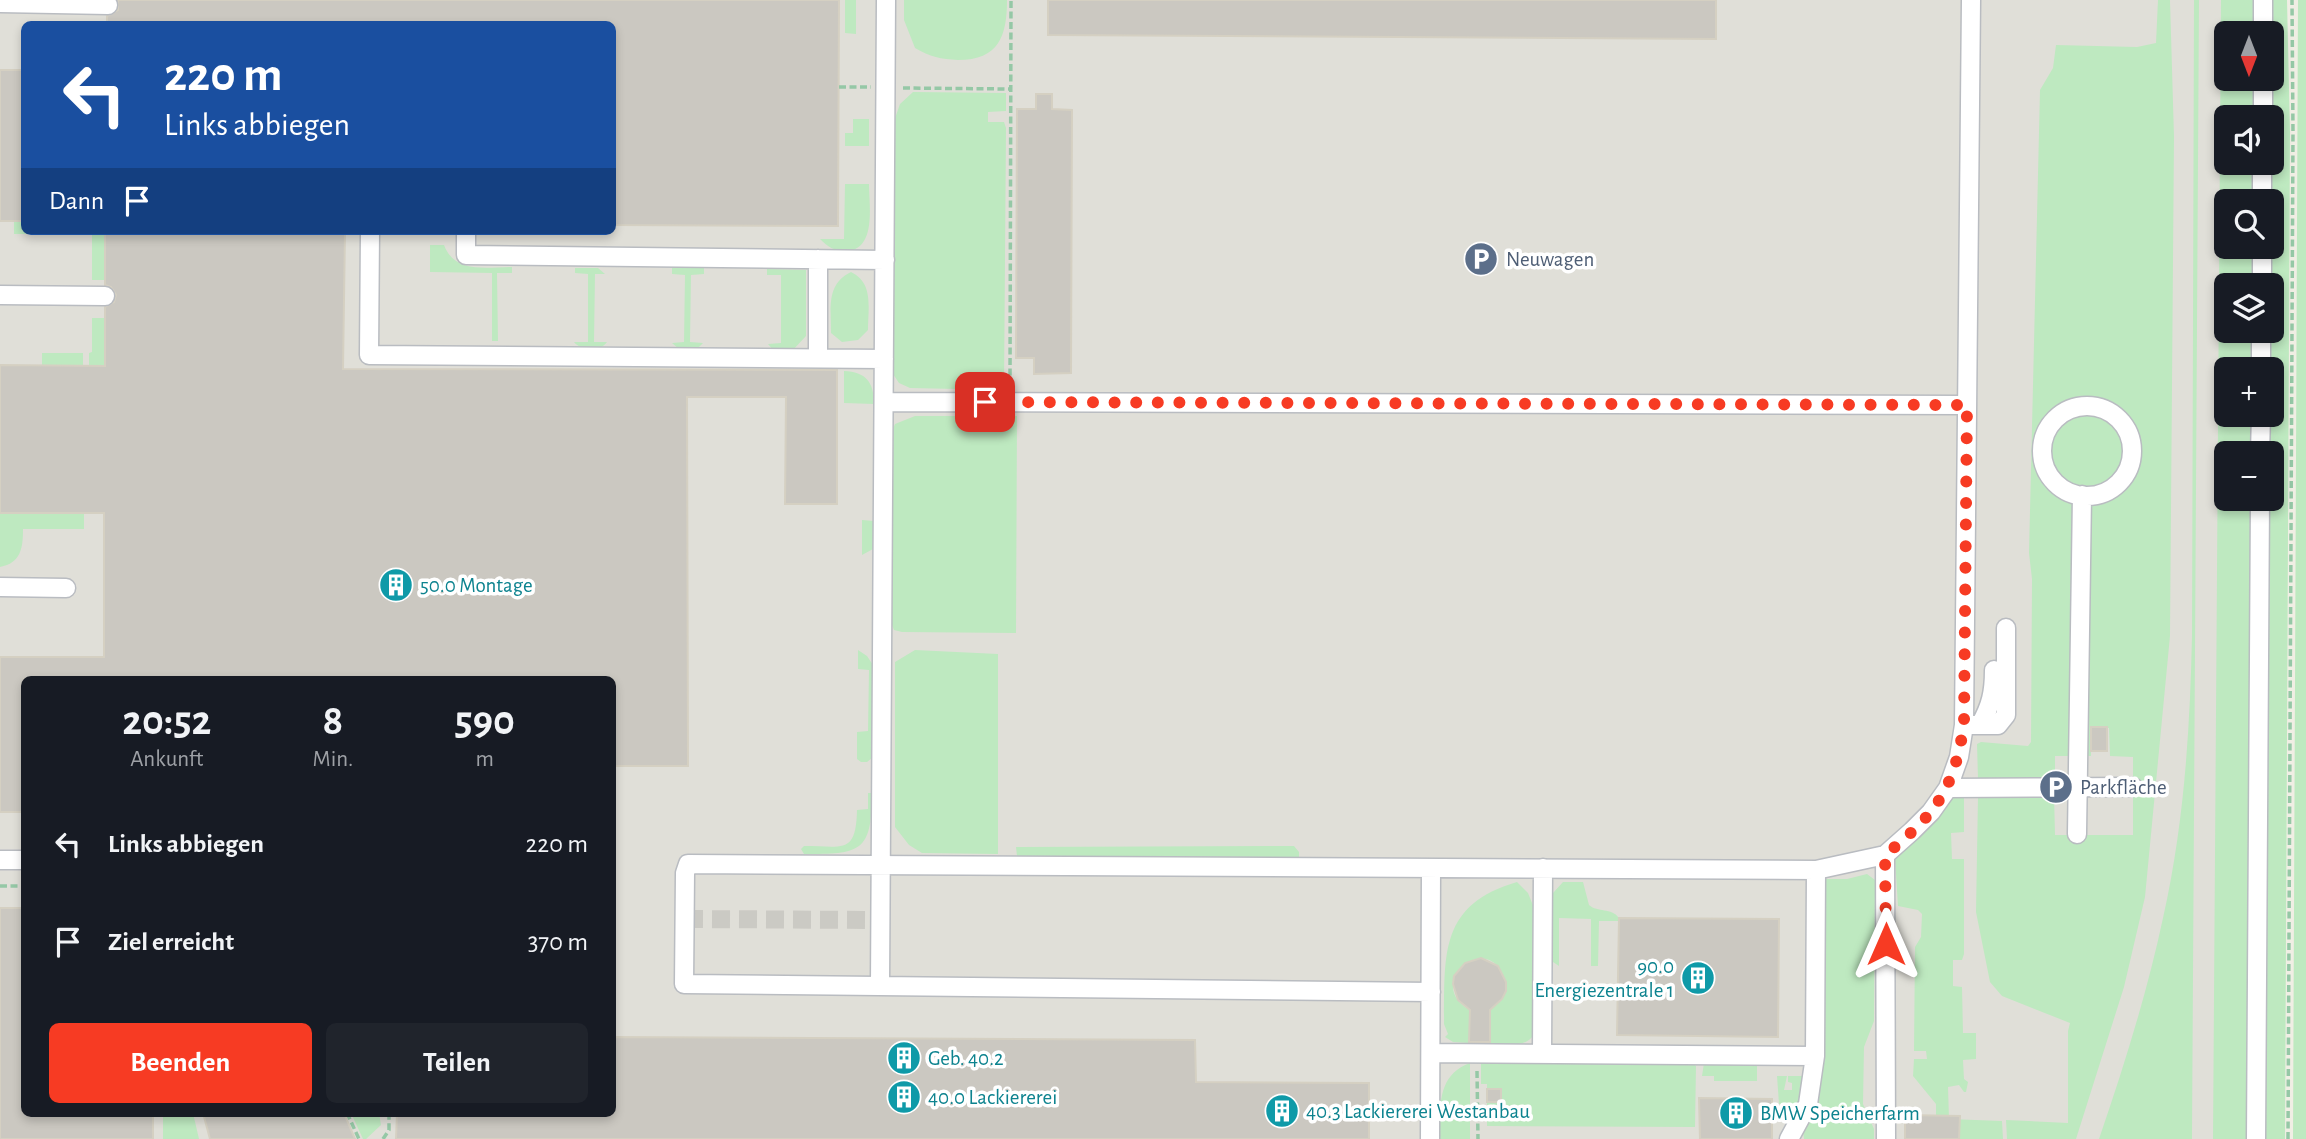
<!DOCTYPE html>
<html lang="de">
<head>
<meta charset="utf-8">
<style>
  :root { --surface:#171b24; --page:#20242c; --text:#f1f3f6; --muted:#9ea1a6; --accent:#f73b23 }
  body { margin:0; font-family:"Alegreya Sans",sans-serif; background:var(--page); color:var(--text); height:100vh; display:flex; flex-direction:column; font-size:26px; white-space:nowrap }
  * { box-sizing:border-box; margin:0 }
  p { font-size:23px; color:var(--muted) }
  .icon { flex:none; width:38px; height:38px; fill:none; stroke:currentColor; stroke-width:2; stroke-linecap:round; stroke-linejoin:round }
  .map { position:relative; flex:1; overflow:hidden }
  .panel { position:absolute; left:21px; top:676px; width:595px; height:441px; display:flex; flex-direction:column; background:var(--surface); border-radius:10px; box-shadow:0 4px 10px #0003 }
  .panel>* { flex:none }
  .top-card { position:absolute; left:21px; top:21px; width:595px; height:214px; border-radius:10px; box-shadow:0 4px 10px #0003; background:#1a4fa0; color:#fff; overflow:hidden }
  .needle { width:46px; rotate:180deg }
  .buttons { position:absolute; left:2214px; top:21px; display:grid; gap:14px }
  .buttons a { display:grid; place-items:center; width:70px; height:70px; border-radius:10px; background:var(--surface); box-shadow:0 4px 10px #0003; font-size:35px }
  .pin { position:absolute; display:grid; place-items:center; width:60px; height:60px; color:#fff; margin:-30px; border-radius:14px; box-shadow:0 4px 10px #0006 }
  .me { position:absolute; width:77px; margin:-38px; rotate:0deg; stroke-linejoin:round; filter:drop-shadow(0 0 5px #0008) }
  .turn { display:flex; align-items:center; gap:24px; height:147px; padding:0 28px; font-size:32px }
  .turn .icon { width:91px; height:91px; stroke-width:2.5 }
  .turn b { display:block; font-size:49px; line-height:60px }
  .then { display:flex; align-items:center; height:66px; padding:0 28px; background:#0003; gap:14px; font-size:26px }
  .eta { display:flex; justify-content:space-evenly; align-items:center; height:119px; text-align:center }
  .eta b { font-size:42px; font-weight:600; line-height:49px }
  .action { display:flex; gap:14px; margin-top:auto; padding:14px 28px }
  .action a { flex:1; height:80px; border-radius:10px; background:var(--accent); color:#fff; font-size:28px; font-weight:600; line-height:80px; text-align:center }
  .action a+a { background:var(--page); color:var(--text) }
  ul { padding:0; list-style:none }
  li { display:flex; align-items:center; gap:21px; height:98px; padding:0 28px }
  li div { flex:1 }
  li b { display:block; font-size:26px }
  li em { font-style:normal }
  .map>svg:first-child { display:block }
</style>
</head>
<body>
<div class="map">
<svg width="2306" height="1139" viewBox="0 0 2306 1139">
  <rect width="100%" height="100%" fill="#f0eee4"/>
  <path fill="#e0dfd8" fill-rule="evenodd" d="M0 0H2271L2226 33V499L2261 1139H0ZM24 24H612V231H24ZM24 679H612V1113H24Z"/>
  <path fill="#bee9c0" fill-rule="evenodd" d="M845 0H856V34L845 33Z
    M904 0H1007C1007 36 999 60 958 60 941 59 930 57 915 48L904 20Z
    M2158 0H2170L2174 137 2170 636 2145 897 2124 987 2076 1139H2007L2006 1120 2068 1123V1031L2070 1023 2002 996 1990 982 1976 912 1978 796 2054 794 2055 835H2133V757L2110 756 2109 728H2091V756H2055V779H1978L1977 744 1981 742 2028 746 2031 742 2032 579 2029 553 2040 90 2053 68 2056 45 2137 47 2156 43Z
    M2194 0H2199L2192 1139H2099C2124 1066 2147 993 2163 918 2184 825 2190 730 2192 636Z
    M2221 0H2269V33H2226V79H2268V117H2226V163H2268L2267 201H2226V247H2267V285H2226V331H2272V285H2268V247H2272V201H2269V163H2272L2271 0H2287L2290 132 2285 1139H2213ZM2226 369H2272V415H2226ZM2226 453H2272V499H2226Z
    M2298 0H2306V1139H2293Z
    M913 92 1006 93V111L988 112V122H1004L1006 128 1004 390 910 388 899 383 893 374 894 121 900 104Z
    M853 119H869V146H845V133H853Z
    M845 184H869C869 205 877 251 845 251 834 251 828 247 820 239H844Z
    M14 221H24V231H85V234H14Z
    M92 233 105 234V280H92Z
    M430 245H444C455 274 486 267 512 267V273H497L498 341H492V273L430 272Z
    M575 268H598L605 274H595L594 342H607C600 352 581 351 574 342H588V274L575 273Z
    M672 268H704V274L691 275 690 342 703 343 696 350 679 349 672 343 684 342 685 275 672 274Z
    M767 269 806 270V336L792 351H774L768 344 781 343V275H767Z
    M851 272C874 283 868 308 868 330L858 340 842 342 831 333C831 308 826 284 851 272Z
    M92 318H105V366H89V353L92 352Z
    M42 353H83V366L42 365Z
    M844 371C866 372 874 382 874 404L844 403Z
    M915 416H1017L1016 633 902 632 894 630 891 623 892 431 895 424Z
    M0 513H84V529H23C23 548 21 563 0 567Z
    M862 520 874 521 873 549 862 555Z
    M858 650 867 656 873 665 872 758 867 762H861L857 759V732L868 731 869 670 858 669Z
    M915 650 998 654V854L922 853 909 845 895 827V662Z
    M1960 779H1964V832L1951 833 1952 859H1964V954L1962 960H1953V986L1962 987 1963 1033H1976V1059L1963 1060 1964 1079 1968 1082 1966 1092H1964L1959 1085 1948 1087 1949 1119 2002 1121 2003 1139H1936V1104L1913 1076 1914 1059H1927L1926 1051H1914L1915 947 1921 937 1922 914 1918 910 1898 906 1895 859 1896 854Z
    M868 793H872C872 853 860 854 804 854L801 849 804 846C843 846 856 855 857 810L868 809Z
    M1294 846 1299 852V857L1017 856 1016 847Z
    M1867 874 1875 880V890L1874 1021 1864 1047 1863 1104 1874 1129V1139H1804L1803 1131 1818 1077 1822 1072 1823 879H1847Z
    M1517 882 1528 893 1534 908V1034C1526 1049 1505 1044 1490 1043V1010L1502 999 1506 982C1489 926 1422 984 1470 1010L1469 1043 1453 1042 1445 1037 1448 1034 1444 1024C1445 956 1438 905 1517 882Z
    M1563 882H1583L1589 905C1598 913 1611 907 1619 918V921H1599L1598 966H1591V919L1559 918V966L1553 962V893Z
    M1481 1062 1694 1064 1696 1066 1695 1127 1487 1126V1084H1481Z
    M1470 1063V1139H1440C1440 1109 1436 1075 1470 1063Z
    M1704 1063H1757V1081H1714V1076H1702Z
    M1777 1076H1787L1784 1090H1792V1083L1788 1082V1076H1810L1802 1104H1779Z
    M163 1113H193L199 1139H163Z
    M351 1113H379L381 1125 366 1139H363Z"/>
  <path fill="#cbc8c1" stroke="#d5d0c2" stroke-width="2" d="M118 0H839L838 226 612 225V24H107V16L118 10Z
    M1048 0H1716V39L1048 35Z
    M0 70H24V221H0Z
    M1036 94H1052V109L1072 110 1071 373 1034 374V358H1016L1017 109H1036Z
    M105 231H345L343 369 837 370V504H785L786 397H687L688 766H612V679H24V812H0V657H104V513H0V365L105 366V307L114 302 116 295 111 287 105 285Z
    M2091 727H2107V751H2091Z
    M0 908H24V1113H153V1139H0Z
    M1619 918 1779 919 1778 1037 1617 1035Z
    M1481 958 1498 966 1506 982V991L1502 999 1490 1010V1042H1469L1470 1010 1458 1000 1453 984 1454 976 1465 963Z
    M612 1037 1195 1040 1196 1082 1369 1083V1139H396L397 1113H612Z
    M1487 1089H1501V1102H1487Z
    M1699 1098 1772 1099V1139H1700Z
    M203 1113H344L355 1139H210Z
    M1905 1115 1960 1116 1959 1139H1905Z"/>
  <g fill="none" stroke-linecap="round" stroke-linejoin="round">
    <path stroke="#cbcac4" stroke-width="18" stroke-dasharray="18 9" stroke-linecap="butt" d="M685 919 880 920"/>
    <g stroke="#b9bcc1" stroke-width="21">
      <path id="minor" d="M0 3 108 5
        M2263 33V0
        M2263 117V79
        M2262 201V163
        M370 231 369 355 884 359
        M466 231V255L885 260
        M2262 285V247
        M0 295 105 296
        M818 358V259
        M2261 369V331
        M884 402 1967 405
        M2042 451a45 45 0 1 1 90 0a45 45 0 1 1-90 0Z
        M2260 453 2261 415
        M0 587 66 588
        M1964 725H1998L2006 715V628
        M1980 725C1991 706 1994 692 1994 670
        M1948 788 2133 787
        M2077 834 2082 495
        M1885 855 1886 1139
        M0 860H24
        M880 985 886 0
        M1431 992 684 984 685 873 688 864 1816 870 1885 855 1912 831 1931 812 1948 788 1959 757 1964 725 1971 0
        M1431 1053 1815 1056 1816 870
        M1542 1054 1543 868
        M1430 1139 1431 868
        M1789 1139 1808 1104 1815 1056
        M2256 1139 2260 499"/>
    </g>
    <path stroke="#95c8a6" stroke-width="3.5" stroke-dasharray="7 3.5" stroke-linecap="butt" d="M839 87H871
      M903 88 1009 89
      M1010 386 1011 0
      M0 886H24
      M1477 1071 1478 1139
      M347 1113 359 1139
      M383 1139 389 1130V1113
      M2288 1139 2293 132 2292 0"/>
    <use href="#minor" stroke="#fff" stroke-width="18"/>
  </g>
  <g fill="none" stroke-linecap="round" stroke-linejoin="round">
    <path stroke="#f73b23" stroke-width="12" stroke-dasharray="0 21.6" d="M985 402 1967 405 1964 724C1954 790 1936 814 1885 855L1886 944"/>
  </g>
  <defs>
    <g id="parking-disc" transform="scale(1.75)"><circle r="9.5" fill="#5c6f8a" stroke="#fff"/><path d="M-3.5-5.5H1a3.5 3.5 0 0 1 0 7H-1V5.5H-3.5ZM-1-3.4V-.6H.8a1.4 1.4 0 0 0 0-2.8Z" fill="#fff"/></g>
    <g id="building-disc" transform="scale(1.75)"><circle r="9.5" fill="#0f9aa8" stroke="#fff"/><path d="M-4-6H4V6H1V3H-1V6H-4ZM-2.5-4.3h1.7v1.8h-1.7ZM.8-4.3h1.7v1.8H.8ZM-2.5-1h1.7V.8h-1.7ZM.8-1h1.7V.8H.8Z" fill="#fff"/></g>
  </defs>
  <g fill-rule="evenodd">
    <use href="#parking-disc" x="1481" y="259"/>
    <use href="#building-disc" x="396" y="585"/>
    <use href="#parking-disc" x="2056" y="787"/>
    <use href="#building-disc" x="1698" y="978"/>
    <use href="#building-disc" x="904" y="1058"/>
    <use href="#building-disc" x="904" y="1097"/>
    <use href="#building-disc" x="1282" y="1111"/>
    <use href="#building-disc" x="1736" y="1113"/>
  </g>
  <g text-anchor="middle" stroke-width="7" stroke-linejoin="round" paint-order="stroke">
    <g font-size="21" fill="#4e5e75" stroke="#fff" text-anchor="start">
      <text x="1506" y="266">Neuwagen</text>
      <text x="2080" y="794">Parkfläche</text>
    </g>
    <g font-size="21" fill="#0d838f" stroke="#fff" text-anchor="start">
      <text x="420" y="592">50.0 Montage</text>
      <text x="1674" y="973" text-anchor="end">90.0<tspan x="1674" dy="24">Energiezentrale 1</tspan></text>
      <text x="928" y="1065">Geb. 40.2</text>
      <text x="928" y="1104">40.0 Lackiererei</text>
      <text x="1306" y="1118">40.3 Lackiererei Westanbau</text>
      <text x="1760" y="1120">BMW Speicherfarm</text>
    </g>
  </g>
</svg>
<div class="buttons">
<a><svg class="needle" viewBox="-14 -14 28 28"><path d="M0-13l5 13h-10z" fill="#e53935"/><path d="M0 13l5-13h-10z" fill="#9ea1a6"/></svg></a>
<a><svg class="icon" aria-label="sound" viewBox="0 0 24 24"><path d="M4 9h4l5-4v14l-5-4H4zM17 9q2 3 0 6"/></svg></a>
<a><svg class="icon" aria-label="search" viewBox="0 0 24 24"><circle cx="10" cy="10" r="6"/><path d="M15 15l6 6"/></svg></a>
<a><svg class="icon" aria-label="layers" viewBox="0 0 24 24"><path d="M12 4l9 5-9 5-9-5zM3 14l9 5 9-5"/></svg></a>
<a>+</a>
<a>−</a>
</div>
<div class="pin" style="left:985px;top:402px;background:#d93025"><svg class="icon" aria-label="arrive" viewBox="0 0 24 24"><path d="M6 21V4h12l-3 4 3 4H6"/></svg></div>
<svg class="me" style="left:1886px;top:944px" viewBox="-20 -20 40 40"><path d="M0-17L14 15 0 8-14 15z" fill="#f73b23" stroke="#fff" stroke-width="4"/></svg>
<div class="top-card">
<div class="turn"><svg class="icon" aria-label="left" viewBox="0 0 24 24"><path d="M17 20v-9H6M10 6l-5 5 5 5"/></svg><div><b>220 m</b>Links abbiegen</div></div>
<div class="then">Dann<svg class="icon" aria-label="arrive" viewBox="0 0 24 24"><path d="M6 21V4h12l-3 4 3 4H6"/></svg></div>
</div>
<section class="panel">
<div class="eta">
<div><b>20:52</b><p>Ankunft</p></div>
<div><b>8</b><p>Min.</p></div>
<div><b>590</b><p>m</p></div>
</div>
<ul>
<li><svg class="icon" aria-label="left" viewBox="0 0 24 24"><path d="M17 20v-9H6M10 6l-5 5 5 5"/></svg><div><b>Links abbiegen</b></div><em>220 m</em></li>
<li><svg class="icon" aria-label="arrive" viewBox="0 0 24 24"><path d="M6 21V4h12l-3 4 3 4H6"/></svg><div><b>Ziel erreicht</b></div><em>370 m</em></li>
</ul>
<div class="action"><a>Beenden</a><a>Teilen</a></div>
</section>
</div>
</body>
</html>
